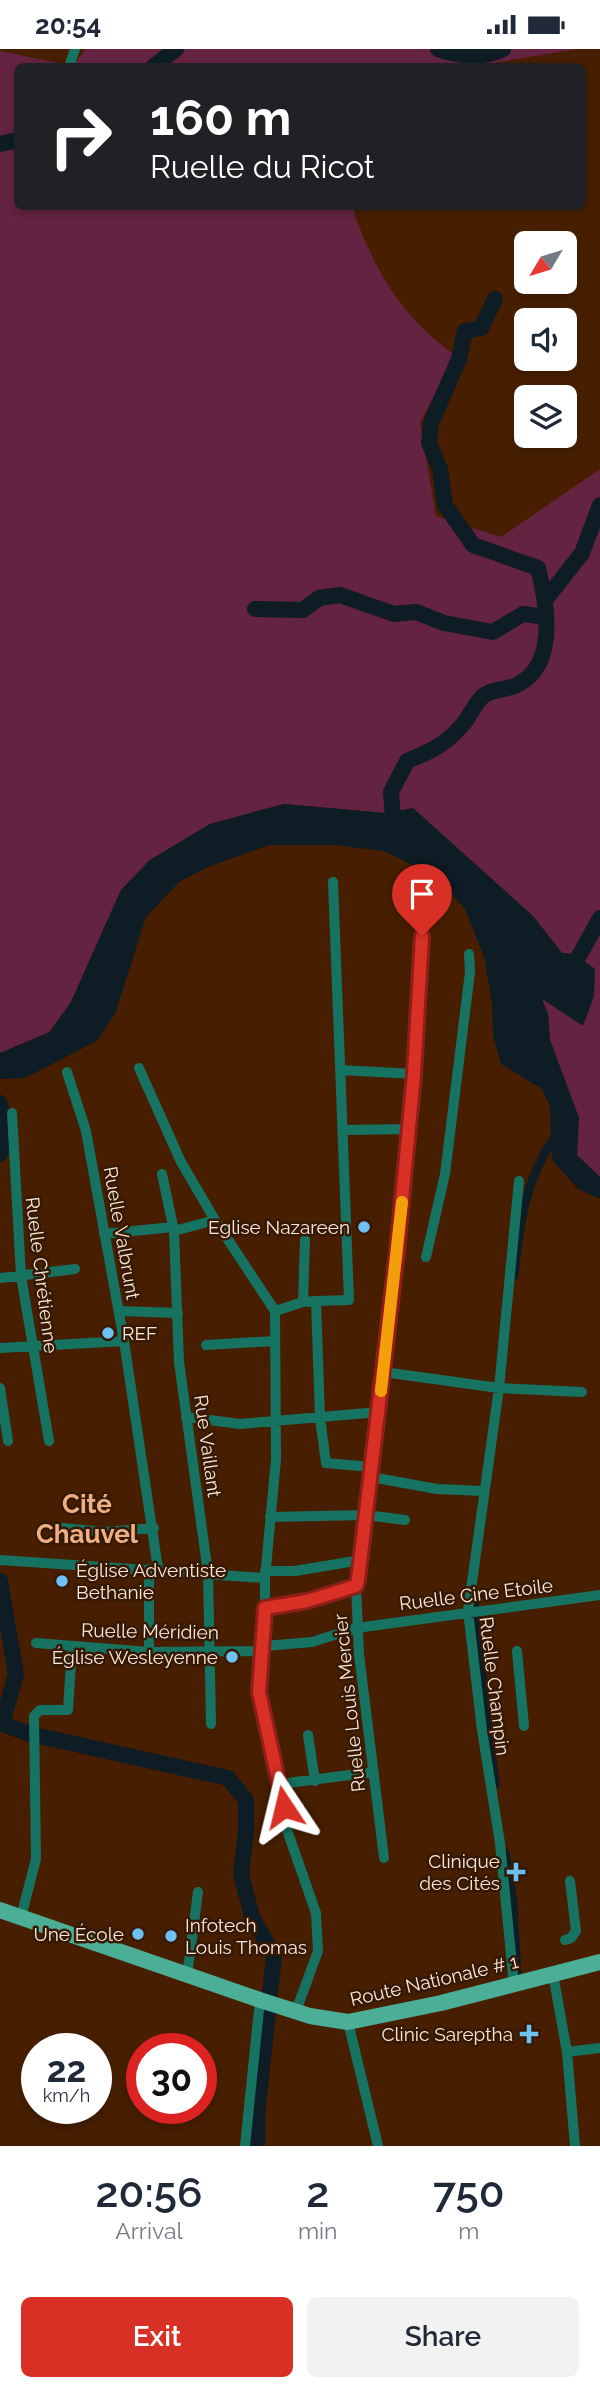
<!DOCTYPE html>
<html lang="en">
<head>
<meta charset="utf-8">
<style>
  :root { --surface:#fff; --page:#f2f2f3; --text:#1f2937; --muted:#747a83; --accent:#d93025 }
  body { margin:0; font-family:Raleway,sans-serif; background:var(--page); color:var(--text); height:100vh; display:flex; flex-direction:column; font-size:26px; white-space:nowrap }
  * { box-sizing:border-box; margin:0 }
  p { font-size:23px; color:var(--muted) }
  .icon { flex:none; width:38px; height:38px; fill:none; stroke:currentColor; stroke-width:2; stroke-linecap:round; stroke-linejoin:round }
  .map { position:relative; height:2097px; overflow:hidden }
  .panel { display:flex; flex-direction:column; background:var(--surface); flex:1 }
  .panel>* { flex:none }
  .banner { position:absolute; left:14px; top:14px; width:572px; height:147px; border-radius:10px; box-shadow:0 4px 10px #0003; background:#202124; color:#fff; overflow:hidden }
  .needle { width:46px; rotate:232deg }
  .buttons { position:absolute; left:514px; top:182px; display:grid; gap:14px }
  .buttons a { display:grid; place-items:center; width:63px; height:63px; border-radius:10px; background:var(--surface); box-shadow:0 4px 10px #0003; font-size:35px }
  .speed { position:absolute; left:21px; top:1984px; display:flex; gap:14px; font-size:35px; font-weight:700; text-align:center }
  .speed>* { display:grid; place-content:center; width:91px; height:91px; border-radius:50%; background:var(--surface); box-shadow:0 4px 10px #0003; line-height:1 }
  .speed small { font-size:18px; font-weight:400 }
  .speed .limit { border:10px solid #d22; background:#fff; color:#111 }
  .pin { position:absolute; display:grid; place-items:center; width:60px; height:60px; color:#fff; margin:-72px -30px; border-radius:50% 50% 50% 0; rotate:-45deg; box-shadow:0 0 7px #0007 }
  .pin .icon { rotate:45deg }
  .me { position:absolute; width:77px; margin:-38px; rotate:350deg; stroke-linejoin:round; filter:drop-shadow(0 0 5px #0008) }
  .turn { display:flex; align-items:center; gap:24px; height:147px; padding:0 21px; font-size:32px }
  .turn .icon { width:91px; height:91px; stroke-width:2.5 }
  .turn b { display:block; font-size:49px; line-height:60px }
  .eta { display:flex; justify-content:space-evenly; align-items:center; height:119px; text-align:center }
  .eta b { font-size:42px; font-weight:600; line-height:49px }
  .button { display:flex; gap:14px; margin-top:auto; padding:14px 21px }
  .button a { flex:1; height:80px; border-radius:10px; background:var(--accent); color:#fff; font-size:28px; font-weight:600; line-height:80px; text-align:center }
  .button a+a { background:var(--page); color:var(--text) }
  .status { display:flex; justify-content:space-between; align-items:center; height:49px; padding:0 35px; background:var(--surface); direction:ltr }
  .status svg { height:19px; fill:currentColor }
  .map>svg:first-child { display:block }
</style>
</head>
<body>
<div class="status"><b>20:54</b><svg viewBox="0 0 49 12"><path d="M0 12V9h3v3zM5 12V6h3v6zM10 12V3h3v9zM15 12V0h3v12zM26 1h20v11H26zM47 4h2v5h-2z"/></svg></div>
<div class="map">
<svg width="600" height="2097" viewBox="0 0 600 2097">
  <rect width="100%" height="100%" fill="#471f00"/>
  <path fill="#642340" d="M85 0H577L470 18H18V158H355L354 164C375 222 403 270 455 306L420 374 436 467 501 488 600 420V1128L577 1106 579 1069 550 991 548 965 541 948 575 905 562 904 533 867 385 764 284 755 210 775 150 811 121 841 71 953 49 983 0 1004V2L73 17Z"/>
  <path fill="#0d1c25" d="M284 755 385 764 413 759 533 867 562 904 575 905 595 920 594 947 583 977 542 950 548 965 550 991 579 1069 577 1106 600 1128V1150L578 1140 552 1111 550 1058 542 1040 501 1015 493 987 492 955 484 908 465 860 436 828 384 802 334 796H269L208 818 179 833 146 868 115 965 97 992 25 1029 0 1030V1004L50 983 71 953 121 841 150 811 210 775Z"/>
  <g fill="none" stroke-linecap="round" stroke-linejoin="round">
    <path stroke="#0d1c25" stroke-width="2.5" d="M427 881 436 828
      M421 979 424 933"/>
    <path stroke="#0d1c25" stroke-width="9" d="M514 1227C519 1177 526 1124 559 1083
      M475 1543 474 1559 495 1735
      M505 1804 513 1854 517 1927"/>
    <path stroke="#0d1c25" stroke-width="16" d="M438 0C456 7 485 10 503 0
      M153 18 176 0
      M0 95 18 91
      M546 550 582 504 600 456
      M255 560 303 561 319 549 340 546 394 565 416 563 444 574 493 583 523 565 546 568
      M394 781 391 743 407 712C430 703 448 694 464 674 470 666 475 655 482 648 490 640 507 641 517 636 558 616 547 554 538 519L473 496 445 456 440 420 429 394 431 374 459 310 465 282 481 279 495 250
      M569 925 600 869
      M0 1054 5 1079 0 1105
      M0 1532 16 1625 2 1675 30 1685 228 1729 246 1751V1782L241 1825 252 1868 274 1907 257 2066V2097"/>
    <path stroke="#167361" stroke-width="10" d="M69 18 75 0
      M333 833 349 1251 316 1252 320 1369 326 1414 372 1418
      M139 1019 181 1113 215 1171 275 1262 276 1410 265 1529V1597L259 1643 287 1781 316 1864 318 1902 296 1962
      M341 1021 414 1025
      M67 1023 86 1082 124 1292 158 1520
      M12 1064 21 1227 49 1392
      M344 1081 409 1080
      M162 1125 174 1182 179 1313 208 1524 211 1675
      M174 1182 215 1171
      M104 1185 173 1178
      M305 1191 303 1253 316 1252
      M426 1208 445 1125 470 923 469 905
      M0 1229 75 1220
      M119 1262 178 1264
      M275 1262 303 1253
      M206 1296 275 1292
      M0 1299 124 1292
      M383 1323 499 1339 582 1343
      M0 1339 8 1392
      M186 1368 240 1375 379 1363
      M371 1428 437 1440 483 1442
      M270 1468 366 1466 405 1471
      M63 1479 104 1483 154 1479
      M0 1511 265 1529
      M149 1520V1603
      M265 1522H295L361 1511
      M265 1559 307 1552 356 1537
      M36 1594 149 1603 264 1602
      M265 1597 312 1593 356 1579 600 1546
      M517 1602 524 1677
      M308 1686 315 1732
      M280 1735 373 1723
      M384 1809 359 1605 356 1537 397 1204 414 1025 423 866
      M21 1868 36 1810 34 1667 40 1661H68L72 1598
      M565 1891 571 1889 576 1882 570 1832
      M553 1925 567 2003 575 2097
      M187 1927 198 1843
      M514 1936 500 1794 482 1681 468 1562 499 1339 519 1132
      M348 1973 378 2097
      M567 2003 600 1999
      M245 2097 260 1951"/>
    <path stroke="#4bae97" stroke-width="16" d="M0 1861 260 1951 310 1967 348 1973 441 1954 600 1913"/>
  </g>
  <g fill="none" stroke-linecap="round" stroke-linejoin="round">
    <g stroke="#8d1f18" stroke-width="18">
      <path id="route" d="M284 1758 259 1643 265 1559 307 1552 356 1537 358 1531 397 1203 414 1025 422 887"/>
    </g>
    <use href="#route" stroke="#d93025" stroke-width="12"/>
    <path stroke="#f59e0b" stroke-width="12" d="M381 1342 402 1153"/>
  </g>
  <g fill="#6dc2f3" stroke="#361904" stroke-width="2.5">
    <circle cx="364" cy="1178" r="7"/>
    <circle cx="108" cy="1284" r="7"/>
    <circle cx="62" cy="1532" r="7"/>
    <circle cx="232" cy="1608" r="7"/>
    <path d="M512.5 1812.5h7v7h7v7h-7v7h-7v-7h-7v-7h7z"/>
    <circle cx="138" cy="1885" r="7"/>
    <circle cx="171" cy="1887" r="7"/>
    <path d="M525.5 1974.5h7v7h7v7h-7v7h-7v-7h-7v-7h7z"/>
  </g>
  <g text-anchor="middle" stroke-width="5" stroke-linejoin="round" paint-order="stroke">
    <g font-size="19" fill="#fbe7da" stroke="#361904" text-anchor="end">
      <text x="350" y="1185">Eglise Nazareen</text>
      <text x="122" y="1291" text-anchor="start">REF</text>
      <text x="76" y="1528" text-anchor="start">Église Adventiste<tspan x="76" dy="22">Bethanie</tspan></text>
      <text x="218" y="1615">Église Wesleyenne</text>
      <text x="500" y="1819">Clinique<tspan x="500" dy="22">des Cités</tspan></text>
      <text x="185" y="1883" text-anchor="start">Infotech<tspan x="185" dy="22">Louis Thomas</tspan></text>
      <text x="124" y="1892">Une École</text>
      <text x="513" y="1992">Clinic Sareptha</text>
    </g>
    <g font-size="19" fill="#fbe7da" stroke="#361904">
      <text transform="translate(122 1184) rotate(80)" y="7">Ruelle Valbrunt</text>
      <text transform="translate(42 1226) rotate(83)" y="7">Ruelle Chrétienne</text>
      <text transform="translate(208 1397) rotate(82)" y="7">Rue Vaillant</text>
      <text transform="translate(476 1545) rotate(-7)" y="7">Ruelle Cine Etoile</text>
      <text transform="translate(150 1582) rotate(1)" y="7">Ruelle Méridien</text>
      <text transform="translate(495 1637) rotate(83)" y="7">Ruelle Champin</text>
      <text transform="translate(349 1654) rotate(-96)" y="7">Ruelle Louis Mercier</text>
      <text transform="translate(434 1931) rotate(-13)" y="7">Route Nationale # 1</text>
    </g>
    <g font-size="26" font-weight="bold" fill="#eeaf84" stroke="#361904">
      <text x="87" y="1464">Cité<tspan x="87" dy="30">Chauvel</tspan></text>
    </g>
  </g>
</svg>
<div class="buttons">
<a><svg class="needle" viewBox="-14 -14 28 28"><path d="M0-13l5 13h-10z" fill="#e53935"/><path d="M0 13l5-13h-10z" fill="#747a83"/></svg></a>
<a><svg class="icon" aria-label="sound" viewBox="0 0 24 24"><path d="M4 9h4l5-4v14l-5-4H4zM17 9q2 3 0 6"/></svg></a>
<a><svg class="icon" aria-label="layers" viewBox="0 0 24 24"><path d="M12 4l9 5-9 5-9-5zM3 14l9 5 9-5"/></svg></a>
</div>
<div class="speed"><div>22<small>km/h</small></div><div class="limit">30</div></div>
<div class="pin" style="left:422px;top:887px;background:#d93025"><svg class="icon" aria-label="arrive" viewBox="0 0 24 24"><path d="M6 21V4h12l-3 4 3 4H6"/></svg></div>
<svg class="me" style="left:284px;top:1758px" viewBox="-20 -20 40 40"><path d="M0-17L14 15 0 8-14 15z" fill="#d93025" stroke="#fff" stroke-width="4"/></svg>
<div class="banner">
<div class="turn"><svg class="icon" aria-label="right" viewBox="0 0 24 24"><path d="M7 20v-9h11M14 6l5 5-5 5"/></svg><div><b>160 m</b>Ruelle du Ricot</div></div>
</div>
</div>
<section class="panel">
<div class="eta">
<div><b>20:56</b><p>Arrival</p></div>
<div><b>2</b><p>min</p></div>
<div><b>750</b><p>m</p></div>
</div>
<div class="button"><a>Exit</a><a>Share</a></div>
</section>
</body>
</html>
